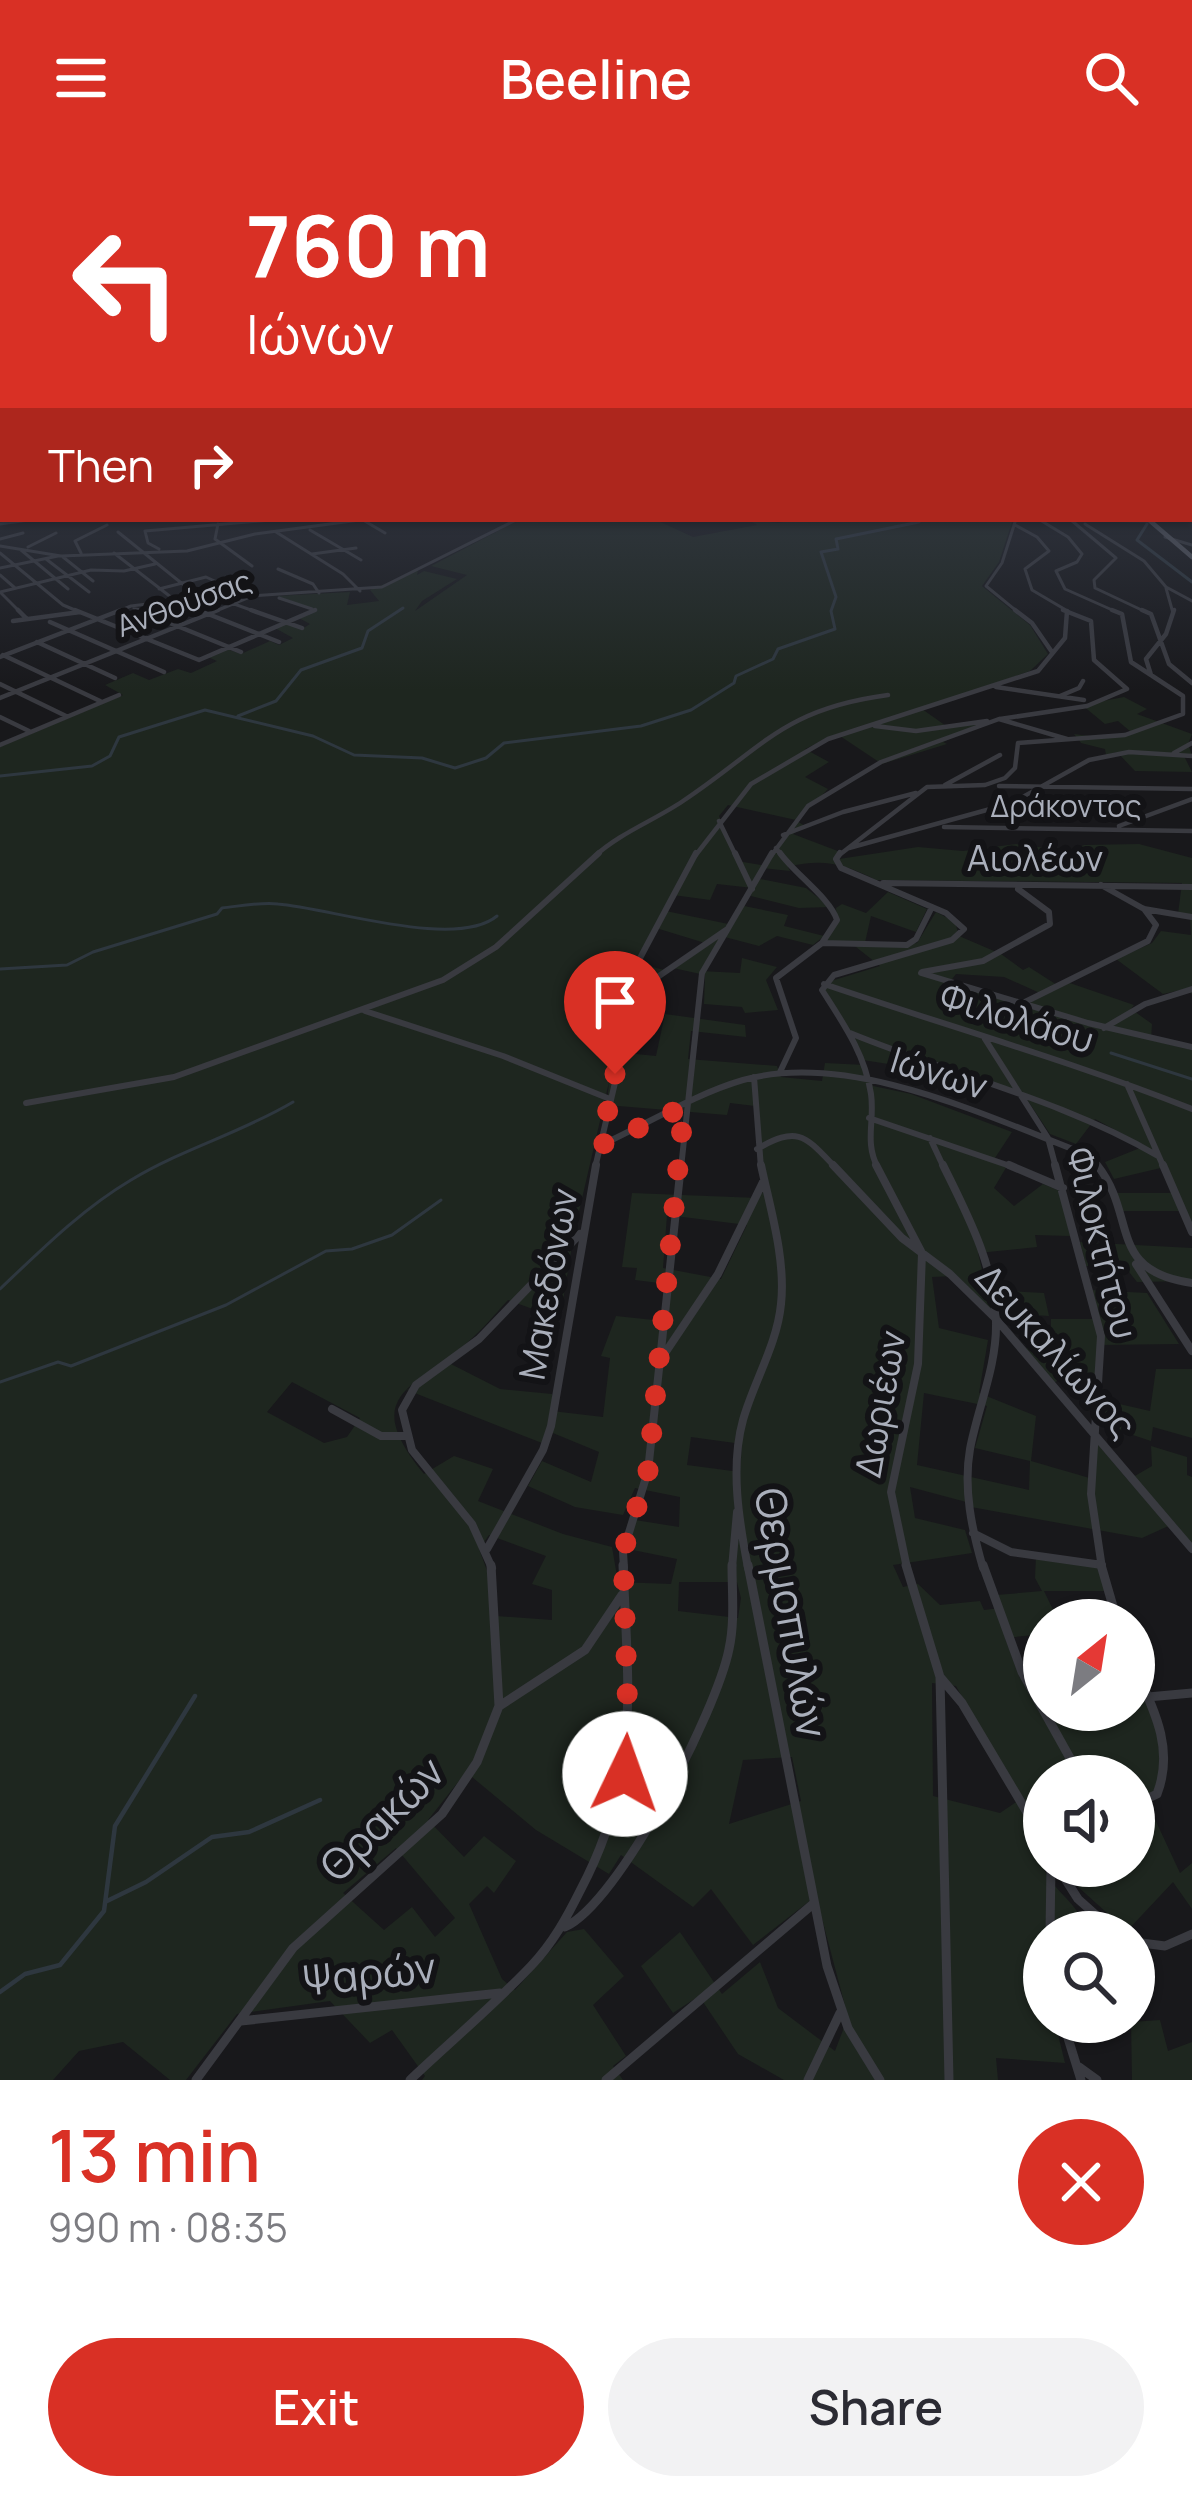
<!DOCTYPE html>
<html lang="en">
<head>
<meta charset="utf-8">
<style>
  :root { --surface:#fff; --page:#f2f2f3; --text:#2b2b33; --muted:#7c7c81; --accent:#d93025 }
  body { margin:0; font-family:Manrope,sans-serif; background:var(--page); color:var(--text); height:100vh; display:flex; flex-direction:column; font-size:45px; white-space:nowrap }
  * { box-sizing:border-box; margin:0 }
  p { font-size:39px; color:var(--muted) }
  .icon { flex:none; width:66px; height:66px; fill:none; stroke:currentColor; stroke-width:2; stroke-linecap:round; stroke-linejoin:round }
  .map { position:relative; height:1924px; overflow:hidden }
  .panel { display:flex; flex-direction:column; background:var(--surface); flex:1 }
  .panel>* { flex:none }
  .banner { position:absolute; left:0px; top:0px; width:1194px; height:366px; box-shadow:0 3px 9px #0004; background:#d93025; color:#fff; overflow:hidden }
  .needle { width:78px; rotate:30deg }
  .tools { position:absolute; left:1023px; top:1443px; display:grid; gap:24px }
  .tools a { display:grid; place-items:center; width:132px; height:132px; border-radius:50%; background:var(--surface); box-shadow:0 3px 9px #0004; font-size:60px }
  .pin { position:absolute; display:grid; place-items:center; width:102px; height:102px; color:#fff; margin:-123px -51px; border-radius:50% 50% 50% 0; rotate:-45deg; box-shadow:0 0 12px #0007 }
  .pin .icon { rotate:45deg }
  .me { position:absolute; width:132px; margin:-66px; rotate:3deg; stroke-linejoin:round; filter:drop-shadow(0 0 9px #0008) }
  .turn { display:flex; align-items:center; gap:42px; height:252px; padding:0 48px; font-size:54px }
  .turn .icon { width:156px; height:156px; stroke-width:2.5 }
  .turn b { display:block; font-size:84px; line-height:102px }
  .then { display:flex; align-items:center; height:114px; padding:0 48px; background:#0003; gap:24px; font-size:45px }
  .round { display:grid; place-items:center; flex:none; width:126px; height:126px; border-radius:63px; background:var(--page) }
  .summary { display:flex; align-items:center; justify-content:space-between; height:204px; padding:0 48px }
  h1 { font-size:72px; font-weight:600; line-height:90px; color:var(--accent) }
  .action { display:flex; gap:24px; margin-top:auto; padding:24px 48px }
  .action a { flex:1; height:138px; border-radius:72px; background:var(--accent); color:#fff; font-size:48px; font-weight:600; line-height:138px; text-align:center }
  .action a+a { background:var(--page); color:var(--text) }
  header { display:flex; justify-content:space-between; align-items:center; height:156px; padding:0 48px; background:var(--accent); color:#fff; font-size:54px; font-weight:600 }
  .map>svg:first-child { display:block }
</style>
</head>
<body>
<header><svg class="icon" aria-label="menu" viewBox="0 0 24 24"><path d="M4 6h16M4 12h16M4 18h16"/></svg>Beeline<svg class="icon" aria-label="search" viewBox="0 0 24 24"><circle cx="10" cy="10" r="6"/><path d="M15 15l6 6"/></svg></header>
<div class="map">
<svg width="1192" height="1924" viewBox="0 0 1192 1924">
  <rect width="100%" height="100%" fill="#18181b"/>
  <path fill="#1e261f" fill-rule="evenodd" d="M521 363H654L693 381 757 369 747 363 778 367 799 363H1013L999 406 982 430 1030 469 1048 498 1030 515 922 553 949 572 986 566 943 586 947 588 882 608 837 578 805 593 829 606 805 621 828 633 797 665 805 670 793 678 843 697 839 703 918 691 963 695 1016 688 1069 695 1084 689 1139 688 1192 702V838L1186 833 1163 838 1116 803 1152 787 1161 775 1191 779 1190 760 1178 758 1182 727 876 724C845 708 823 702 788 711L790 715 761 712 755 722 806 732 830 751 799 752 751 740 753 732 717 728 710 744 673 739 666 755 733 769 744 750 788 759 784 770 824 780 813 789 777 780 759 790 721 780 700 815 740 817 742 802 777 811 766 824 778 854 745 857 742 851 704 848 705 819 673 812 705 787 656 772 634 806 664 814 627 838 626 866 616 896 656 900 665 858 745 869 746 881 691 875 688 903 777 910 781 921 822 925 825 907 865 909 873 930 911 938 1012 976 995 1002 1007 1010 994 1032 1014 1050 1043 1028 1060 1035 1070 1080 1035 1079 1037 1091 978 1097 987 1134 1044 1137 1049 1160 989 1156 954 1120 932 1121 939 1172 988 1184 979 1237 1036 1260 1031 1305 1093 1323 1095 1285 1128 1324 1152 1310 1151 1290 1187 1301V1319L1192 1321V1392L1175 1367 1142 1382 971 1351 970 1347 910 1331 915 1362 965 1374 972 1397 893 1409 903 1431 918 1428 940 1449 980 1445 984 1454 1000 1452 997 1439 1042 1435 1035 1422 1036 1400 1098 1412 1105 1435H1044L1058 1464H1044V1478L1005 1482 1020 1522 1044 1521V1554H1134V1516C1151 1551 1180 1610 1146 1644L1180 1717 1192 1707V1753L1173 1726 1127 1775 1076 1729 1105 1710H1134V1620H1044C1044 1646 1039 1681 1042 1704 1045 1733 1082 1745 1084 1775L1044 1776 1041 1787 1044 1866H1055L1065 1907 996 1902 998 1924H784L738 1898 699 1840 673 1857 641 1810 680 1776 722 1838 760 1806 778 1852 835 1895 848 1861 816 1740 753 1789 711 1733 693 1751 621 1699 609 1718 536 1674 466 1616 428 1664 464 1701 484 1680 516 1705 494 1737 487 1730 469 1748 502 1823 515 1834 567 1776 584 1773 624 1820 593 1849 626 1900 613 1910 623 1924H422L425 1920 392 1874 370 1887 330 1845 237 1858 186 1924H170L123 1886 79 1895 53 1924H0V591L123 539 105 529 133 517 149 524 178 513 191 517 217 505 208 501 227 493 241 498 270 485 279 489 293 482 275 472 289 467 302 473 310 468 299 462 317 454 277 440 350 436 347 449 379 445 370 434 418 414 417 419 424 415 457 423 422 445 415 455 467 419 431 410ZM728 649 796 664 767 710 737 705 719 660ZM609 926 607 949 727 959 730 947 755 950 767 1031 758 1042 632 1037 622 1111 637 1112 635 1124 667 1128 663 1165 616 1160 601 1200 610 1202 603 1261 552 1255V1238L500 1233 445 1205 407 1234 542 1287 548 1275 599 1296 591 1326 542 1305 528 1330 575 1351 623 1359 635 1332 680 1341 679 1371 635 1364 628 1393 677 1403 671 1428 618 1426 612 1391 563 1378 478 1345 493 1313 454 1300 424 1318C359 1238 413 1234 469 1185 483 1173 495 1158 508 1144L560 1163 574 1077ZM667 1059 747 1069 721 1123 663 1112ZM292 1226 360 1262 347 1281 324 1287 267 1256ZM924 1237 987 1250 975 1292 1030 1305 1029 1334 917 1309ZM691 1281 742 1288 740 1316 687 1309ZM489 1379 546 1400 532 1428 552 1434V1464L496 1460 493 1431 479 1393ZM679 1426H737L741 1442 738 1462 678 1455ZM932 1527 956 1530 1019 1644 1000 1657 933 1640ZM792 1601 801 1645 729 1668 743 1604ZM396 1692 455 1762 435 1781 412 1751 384 1774 343 1737Z
    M1124 541 1147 553 1137 558 1192 578 1188 588 1192 599 1184 600 1192 616 1135 615 1117 596 1106 599 1105 593 1081 587 1074 578 1097 581 1131 576 1118 565 1105 568 1082 549Z
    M888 736 927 753 916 776 871 760 864 791 917 787 936 756 955 766 959 780 1001 798 1023 814 1029 811 1057 829 1064 825 1134 849 1131 853 1152 868 1151 884 1192 894V1079L1180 1055H1121L1115 1037H1175L1165 1011 1114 1023 1105 1006 1145 990 1095 963 1076 988 1050 978 1022 936 912 901 901 910 863 904 825 834 831 825 880 810 851 787 825 785 837 768 836 752 842 748 866 757ZM956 818 1004 821 1042 838 1025 851 949 827Z
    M1080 1086 1192 1092V1125L1137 1126 1126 1112 1086 1110Z
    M1091 1134 1147 1137 1179 1188 1099 1189 1094 1225 1066 1221 1053 1227 1024 1193 1051 1187V1163H1098Z
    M1156 1213H1192V1282L1153 1271 1151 1285 1100 1268 1102 1244 1150 1255Z
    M1160 1864 1168 1895 1192 1886V1924H1132L1131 1866Z"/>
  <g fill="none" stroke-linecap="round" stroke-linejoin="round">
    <path stroke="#2e373f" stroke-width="3" d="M1156 364 1161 363
      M0 368 36 363
      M1147 368 1137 384 1192 426
      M238 560 276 545 301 514 362 492 368 475 403 452
      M0 620 92 610 110 600 119 581 205 554 313 580 354 599 422 602 455 612 486 602 504 587 641 570 691 554 734 527 736 520 773 503 778 493 835 473 831 455 836 441 821 396 838 393 836 383 919 366
      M0 813 67 809 93 796 217 758 222 752C240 750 260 746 278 748 330 752 456 794 497 760
      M1111 897 1192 923
      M0 1133C41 1094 82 1053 131 1024 182 993 241 977 293 946
      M0 1226 58 1206 71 1210 226 1149 326 1095 352 1093 392 1079 441 1044"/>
    <path stroke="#2e373f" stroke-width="4.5" d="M107 1745 146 1726 212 1681 249 1676 320 1644
      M0 1836 25 1818 60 1809 104 1755 115 1670 195 1540"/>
    <path stroke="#393a40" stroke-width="3" d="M1016 363 1002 407 986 430 1019 457
      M363 364 385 377
      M1040 364 1068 381 1082 398 1077 406 1056 415 1065 433 1119 457
      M1071 364 1116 402 1094 424 1095 432 1148 457
      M218 368 215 383 252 410
      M1085 368 1144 405 1166 431 1192 445
      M1015 369 1037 381 1049 395 1025 413 1032 434 1071 457
      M310 374 361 404
      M118 376 200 442
      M276 376 343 418 360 435
      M1165 381 1192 389
      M0 383 23 377
      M0 390 61 400 187 395 255 378 367 363
      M28 391 56 377
      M159 393 148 387 145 375 282 363
      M21 394 68 433
      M0 397 63 449 82 457
      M81 397 75 385 107 369
      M114 397 176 445 205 457
      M312 398 356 392
      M63 401 93 425
      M46 403 89 436
      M0 412 58 400
      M278 413 313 428 319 437
      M0 419 15 432
      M1166 432 1173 457
      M159 433 206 421 221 428
      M0 436 91 414 124 415 155 408
      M0 436 21 457
      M279 442 312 453
      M134 452 145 457
      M75 457 80 456
      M114 457 131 450 212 440 259 457
      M211 457 252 440 382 431 518 363
      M309 457 315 454"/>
    <path stroke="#393a40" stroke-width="4.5" d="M18 454 27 463
      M75 454 199 504 315 454
      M138 454 241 496
      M198 454 279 486
      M251 454 302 472
      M1015 454 1032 467 1052 496
      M1142 454 1151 458 1169 508 1192 527
      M13 465 80 456
      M50 466 164 516
      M37 486 115 522
      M3 499 100 545
      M0 501 121 454
      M1151 519 1146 503 1166 478 1174 454
      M0 528 66 560
      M996 531 1084 544
      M1060 540 1079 532 1083 525
      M0 542 218 454
      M0 561 29 575
      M1000 563 1087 550 1127 533 1094 504 1091 465 1063 454
      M875 570 916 575 987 565
      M0 589 119 539
      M1174 597 1192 587
      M945 629 1000 599
      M999 630 1192 633
      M719 665 736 700
      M1119 670 1192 643
      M944 671 1192 675
      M783 679 843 656 916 637
      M776 692 782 700
      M849 692 1012 647 1089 604 1129 596 1192 600
      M595 700C620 677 655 664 683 645 764 591 783 553 888 539
      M695 700 751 628 828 583 1038 515 1065 482 1067 455
      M771 700 808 650 881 606 999 563 1067 583
      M838 700 927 631 985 629 1005 622 1015 612 1018 587 1125 579 1183 558V540L1131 506 1122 458 1112 454"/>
    <path stroke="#393a40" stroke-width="6" d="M735 697 752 733
      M780 697C795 718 830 742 837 764L822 787 776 822 796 882 780 916
      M840 697 836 703 841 712 946 757 964 773 952 784 834 819 822 834C843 867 865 898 871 938 875 965 864 986 878 1012
      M883 727 1192 731
      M1101 729 1144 753 1192 761
      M822 787 907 789 916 783 932 751
      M922 816 983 805 1050 768 1049 756 1018 733
      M921 817 1088 867 1192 891
      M824 828C947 870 1071 905 1192 953
      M630 840 726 774
      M1025 846 1148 785 1156 769 1144 753
      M365 855 503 900 610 943
      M1104 872 1145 848 1192 833
      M850 877C952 919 1063 944 1158 1000
      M985 883 1048 982 1056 1012
      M754 921 761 1012
      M1127 928 1164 1012
      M26 947 174 921 443 824 496 791 599 697
      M869 962 1016 1012
      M930 982 944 1012
      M601 989C647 968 695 938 743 924 851 894 988 961 1088 999L1099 1012
      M757 993C799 969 805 980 836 1012
      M595 1012 629 867 631 819 696 697
      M681 1012 702 817 772 697"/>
    <path stroke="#393a40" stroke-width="8" d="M833 1009 902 1082 950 1118 996 1163 1192 1393
      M876 1009 922 1097 918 1208 891 1336 907 1412
      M943 1009C967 1058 995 1110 996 1166 997 1210 978 1251 970 1293 963 1333 972 1374 983 1412
      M1009 1009 1063 1032
      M1055 1009 1101 1180 1091 1338 1102 1412
      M1097 1009C1138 1060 1106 1115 1192 1127
      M1163 1009 1192 1076
      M1136 1108 1192 1195
      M659 1206 718 1118 763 1026
      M332 1253 381 1280H405
      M973 1377 1011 1396 1102 1409
      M487 1393 543 1294 551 1270 596 1009
      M492 1412 472 1368 412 1294 402 1254 416 1229 479 1183 580 1078
      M624 1412 623 1396 648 1315 681 1009
      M732 1412 737 1356
      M748 1412C739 1365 730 1311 743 1264 754 1225 777 1189 781 1148 786 1103 770 1052 761 1009"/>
    <path stroke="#393a40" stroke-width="9" d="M748 1409 827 1810 848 1872 880 1924
      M906 1409 940 1521 949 1924
      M983 1409 1022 1516 1080 1620
      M1101 1409 1117 1464
      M1134 1510C1153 1552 1175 1592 1157 1638L1134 1649
      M940 1521 962 1547 1044 1685
      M1148 1541 1192 1537
      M501 1549 585 1494 622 1439
      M1057 1710 1078 1743 1115 1776
      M565 1771C619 1747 717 1554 729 1493 735 1466 732 1437 732 1409
      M1050 1776 1051 1710
      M1086 1776 1092 1758
      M1134 1786 1165 1790 1192 1778
      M241 1865 500 1837
      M1063 1866 1081 1924
      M1079 1911 1097 1924
      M196 1924 293 1792 442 1658 477 1606 499 1550 491 1409
      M410 1924C450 1886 493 1850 531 1810 553 1787 567 1761 581 1733 641 1619 628 1533 623 1409
      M606 1924 813 1748
      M808 1924 840 1857"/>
    <path stroke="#55575f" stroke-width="4.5" d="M1027 363 1149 364 1192 401"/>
  </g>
  <linearGradient id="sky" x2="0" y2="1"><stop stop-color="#0d0d0f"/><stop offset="0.5" stop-color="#373d4a"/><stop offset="1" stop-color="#373d4a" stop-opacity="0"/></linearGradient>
  <rect width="1192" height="535" fill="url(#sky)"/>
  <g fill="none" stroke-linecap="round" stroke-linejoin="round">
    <path stroke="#d93025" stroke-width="21" stroke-dasharray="0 37.8" d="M615 918 601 989 684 951 648 1315 623 1396 628 1564 625 1618"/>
  </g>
  <g text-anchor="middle" stroke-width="12" stroke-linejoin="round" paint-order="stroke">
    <g font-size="30" fill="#aaafbb" stroke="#131316">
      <text transform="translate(184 448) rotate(-20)" y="10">Ανθούσας</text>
      <text x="1066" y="661">Δράκοντος</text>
    </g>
    <g font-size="36" fill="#aaafbb" stroke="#131316">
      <text x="1035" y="715">Αιολέων</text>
      <text transform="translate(1017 862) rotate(17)" y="13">Φιλολάου</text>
      <text transform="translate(939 917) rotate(17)" y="13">Ιώνων</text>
      <text transform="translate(1102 1087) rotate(76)" y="13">Φιλοκτήτου</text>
      <text transform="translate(548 1128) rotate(-80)" y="13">Μακεδόνων</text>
      <text transform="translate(1056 1195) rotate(48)" y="13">Δευκαλίωνος</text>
      <text transform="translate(880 1248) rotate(-80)" y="13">Δωριέων</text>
    </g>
    <g font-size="42" fill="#aaafbb" stroke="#131316">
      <text transform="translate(791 1457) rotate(80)" y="15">Θερμοπυλών</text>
      <text transform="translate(382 1663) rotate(-45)" y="15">Θρακών</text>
      <text transform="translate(369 1818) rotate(-6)" y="15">Ψαρών</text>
    </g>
  </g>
</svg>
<div class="tools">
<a><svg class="needle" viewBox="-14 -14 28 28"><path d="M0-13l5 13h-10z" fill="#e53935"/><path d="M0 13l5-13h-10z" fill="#7c7c81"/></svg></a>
<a><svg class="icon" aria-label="sound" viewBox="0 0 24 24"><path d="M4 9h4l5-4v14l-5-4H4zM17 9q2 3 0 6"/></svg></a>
<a><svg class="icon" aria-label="search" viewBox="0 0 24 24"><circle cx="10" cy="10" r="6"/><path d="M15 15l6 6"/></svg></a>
</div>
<div class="pin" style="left:615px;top:918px;background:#d93025"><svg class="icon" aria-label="arrive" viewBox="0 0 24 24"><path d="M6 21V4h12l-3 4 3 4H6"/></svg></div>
<svg class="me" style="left:625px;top:1618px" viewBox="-20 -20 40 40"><circle r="19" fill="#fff"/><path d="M0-13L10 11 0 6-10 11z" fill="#d93025"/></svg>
<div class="banner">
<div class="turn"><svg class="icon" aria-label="left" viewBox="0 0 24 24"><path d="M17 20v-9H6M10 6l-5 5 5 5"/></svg><div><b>760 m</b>Ιώνων</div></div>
<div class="then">Then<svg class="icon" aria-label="right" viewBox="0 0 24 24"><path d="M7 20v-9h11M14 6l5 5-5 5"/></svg></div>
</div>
</div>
<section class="panel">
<div class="summary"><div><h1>13 min</h1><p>990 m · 08:35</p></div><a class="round" style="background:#d93025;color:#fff"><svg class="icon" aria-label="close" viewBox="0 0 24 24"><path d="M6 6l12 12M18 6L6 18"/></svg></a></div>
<div class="action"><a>Exit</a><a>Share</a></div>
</section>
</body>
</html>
